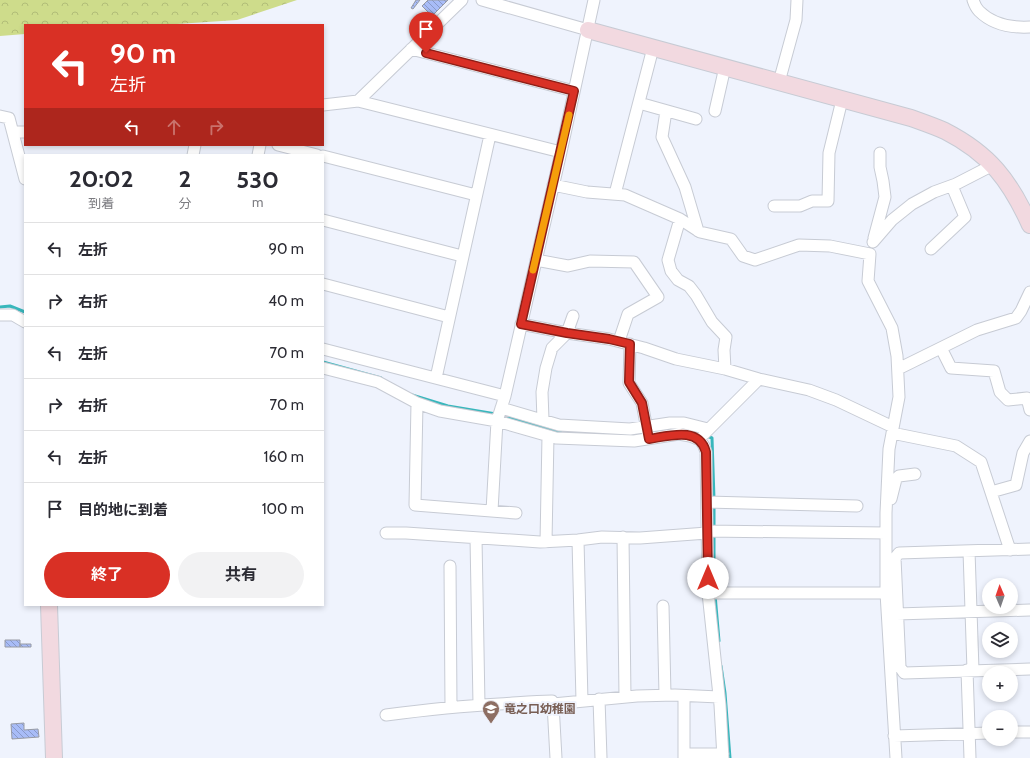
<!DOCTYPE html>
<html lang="ja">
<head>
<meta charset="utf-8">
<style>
  :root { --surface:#fff; --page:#f2f2f3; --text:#2b2b33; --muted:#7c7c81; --line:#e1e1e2; --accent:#d93025 }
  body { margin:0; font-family:Cabin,"Noto Sans JP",sans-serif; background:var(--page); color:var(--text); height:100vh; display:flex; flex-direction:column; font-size:15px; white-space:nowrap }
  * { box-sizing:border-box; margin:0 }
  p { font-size:13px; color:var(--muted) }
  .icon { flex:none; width:22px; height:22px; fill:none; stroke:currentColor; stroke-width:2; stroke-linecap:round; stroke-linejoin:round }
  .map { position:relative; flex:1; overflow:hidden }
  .side { position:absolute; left:24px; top:154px; width:300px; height:452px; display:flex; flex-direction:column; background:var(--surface); border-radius:0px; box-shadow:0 2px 6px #0003 }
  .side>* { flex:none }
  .top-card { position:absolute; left:24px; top:24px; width:300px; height:122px; border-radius:0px; box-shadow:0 2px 6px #0003; background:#d93025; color:#fff; overflow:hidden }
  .needle { width:26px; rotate:358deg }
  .fabs { position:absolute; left:982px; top:578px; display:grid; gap:8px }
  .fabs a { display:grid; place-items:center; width:36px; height:36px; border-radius:50%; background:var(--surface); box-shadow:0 2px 6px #0003; font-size:20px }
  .pin { position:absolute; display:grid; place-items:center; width:34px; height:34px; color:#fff; margin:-41px -17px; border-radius:50% 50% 50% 0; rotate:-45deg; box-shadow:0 0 4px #0007 }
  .pin .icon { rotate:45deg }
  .me { position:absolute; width:44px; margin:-22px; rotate:0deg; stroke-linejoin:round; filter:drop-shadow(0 0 3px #0008) }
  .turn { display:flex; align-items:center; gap:14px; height:84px; padding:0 20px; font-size:18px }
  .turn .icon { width:52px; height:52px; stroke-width:2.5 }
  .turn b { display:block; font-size:28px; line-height:34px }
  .lanes { display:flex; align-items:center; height:38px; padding:0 20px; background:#0003; justify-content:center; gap:20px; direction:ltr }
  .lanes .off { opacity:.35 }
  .eta { display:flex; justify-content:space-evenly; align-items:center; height:68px; text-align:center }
  .eta b { font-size:24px; font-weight:700; line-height:28px }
  .primary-button { display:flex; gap:8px; margin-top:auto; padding:8px 20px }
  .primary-button a { flex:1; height:46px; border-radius:24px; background:var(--accent); color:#fff; font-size:16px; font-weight:700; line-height:46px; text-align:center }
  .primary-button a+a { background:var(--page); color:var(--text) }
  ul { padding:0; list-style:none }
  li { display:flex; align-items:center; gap:12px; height:52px; padding:0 20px; border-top:1px solid var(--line) }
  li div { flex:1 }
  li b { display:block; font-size:15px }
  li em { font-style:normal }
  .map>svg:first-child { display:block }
</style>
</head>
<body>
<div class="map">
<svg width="1030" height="758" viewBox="0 0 1030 758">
  <defs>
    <pattern id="forest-crowns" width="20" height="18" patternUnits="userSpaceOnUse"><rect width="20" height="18" fill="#cedc8b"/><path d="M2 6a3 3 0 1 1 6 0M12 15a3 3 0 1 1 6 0" fill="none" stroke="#b1bd78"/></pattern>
    <pattern id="building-back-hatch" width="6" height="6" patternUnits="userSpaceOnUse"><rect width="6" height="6" fill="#a8bcf7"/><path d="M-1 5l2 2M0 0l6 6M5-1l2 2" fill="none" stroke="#8999c8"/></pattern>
  </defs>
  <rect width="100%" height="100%" fill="#eff3fd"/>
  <path fill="url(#forest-crowns)" d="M0 0H297L237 20 162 25H25V34L0 36Z"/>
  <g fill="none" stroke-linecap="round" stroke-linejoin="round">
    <path stroke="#38b7bc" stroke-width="3" d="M0 307 10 306 25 312
      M323 362 381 378
      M412 395 448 406 496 414
      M502 415 558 432 591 433 624 435 652 433 665 429
      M707 436 712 438 714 499
      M714 505V583L719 641
      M721 666 725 693 730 758"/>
  </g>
  <path fill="url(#building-back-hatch)" stroke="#989ba4" d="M416 0H420L413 9 411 8Z
    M428 0H448L432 16 422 6Z
    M5 640H20V647H5Z
    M20 644H31V647H20Z
    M24 723V730L38 729 39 737 12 739 11 724Z"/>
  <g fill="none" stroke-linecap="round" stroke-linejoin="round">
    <g stroke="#c7cbd4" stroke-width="13">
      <path id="street" d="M482 0 588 30
        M973 0C974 3 976 8 979 11 993 25 1012 28 1030 27
        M411 49 574 91
        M779 82 796 20 797 0
        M358 101 462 0
        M639 103 696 119
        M323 105 358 101 561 152
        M666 111 662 137 685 187 698 231
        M715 111 725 67
        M0 116 9 118 25 179
        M13 132H25
        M278 145 317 155
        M193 155 195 145
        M258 155 260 145
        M323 156 476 195
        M553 185 587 192 625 195 680 219 700 232 731 239 743 256 755 260 799 245 830 246 870 254 868 281 892 328 897 356 899 397 889 449 886 513V593L896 758
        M615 194 653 48
        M774 206H800L812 201H828L829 153 842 100
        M680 219 668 260 671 271 678 280 689 286 696 295 712 322 726 337 724 350 725 369
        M323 220 462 256
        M874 238 885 197 883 181 880 167V153
        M873 242 892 220 912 204 934 192 956 184 993 165
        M931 249 965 217 952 186
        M536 260 568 266 590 261 634 262 658 297 628 314 619 341
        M323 284 449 317
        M0 315H13L25 322
        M521 324 567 333 609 339 644 348 676 359 725 369 759 379 809 390 836 400 893 427
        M630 344 629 383 642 403 648 435
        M941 348 951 368 994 371 1000 392 1008 400 1027 398 1030 410
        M323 349 505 396
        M323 368 378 382 417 403 440 411 497 421 556 438 634 441 679 434 690 436 700 440 704 446 706 452 708 593 720 705 723 758
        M898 369 977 330 1016 318 1021 311 1030 292
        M436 378 490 135
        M417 403 415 505 516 513
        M501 408 559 425 630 429 670 423H684L708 429
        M543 420 542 392 546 368 552 348 567 333 573 316
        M892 433 956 446 981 462 1010 550
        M704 434 759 379
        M991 492 1016 485 1023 453 1030 441
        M891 499 896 479 899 476 915 474
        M707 502 857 506
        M492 511 497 421 505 396 561 152 594 0
        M707 531 886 533
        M386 533H406L540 542 578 540 602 537 640 538 707 533
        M623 537 625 697
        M476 538 479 705
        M578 540 582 701
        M546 542 548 436
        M1030 549 899 553 895 558 900 667 904 673 1030 669
        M969 551 973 670
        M450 566 451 707
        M708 593H886
        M663 606 665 695
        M897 614 1030 610
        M967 670 970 758
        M684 696V758
        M599 699 601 758
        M386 715C424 710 461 706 499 704 517 703 534 701 552 701L553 704
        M1011 732H1030
        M894 736 989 733
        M684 754H723
        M556 758 553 704 637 696 675 695 719 697"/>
    </g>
    <g stroke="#c7cbd4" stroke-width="18">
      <path id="secondary" d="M588 30 911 118C922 122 934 126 945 131 990 154 1010 181 1030 225
        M49 605 54 758"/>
    </g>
    <use href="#street" stroke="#fff" stroke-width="11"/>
    <use href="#secondary" stroke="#f2d9e0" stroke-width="16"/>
  </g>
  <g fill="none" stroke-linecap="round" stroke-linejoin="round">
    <g stroke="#8d1f18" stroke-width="10">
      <path id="route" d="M426 53 574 91 521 324 567 333 609 339 630 344 629 382 642 403 649 439C669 436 699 426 706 452L708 578"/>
    </g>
    <use href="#route" stroke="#d93025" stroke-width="7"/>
    <path stroke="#f59e0b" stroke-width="7" d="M533 270 569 115"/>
  </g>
  <defs>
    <g id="school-pin" transform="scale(0.9)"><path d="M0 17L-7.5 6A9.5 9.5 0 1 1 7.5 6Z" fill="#8d6e63" stroke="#eff3fd"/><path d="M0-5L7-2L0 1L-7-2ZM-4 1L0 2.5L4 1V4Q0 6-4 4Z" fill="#fff"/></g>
  </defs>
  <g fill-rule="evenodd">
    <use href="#school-pin" x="491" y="709"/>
  </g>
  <g text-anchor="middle" stroke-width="4" stroke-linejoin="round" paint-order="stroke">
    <g font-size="12" font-weight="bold" fill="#785e54" stroke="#eff3fd" text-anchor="start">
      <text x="504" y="713">竜之口幼稚園</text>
    </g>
  </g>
</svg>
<div class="fabs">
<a><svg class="needle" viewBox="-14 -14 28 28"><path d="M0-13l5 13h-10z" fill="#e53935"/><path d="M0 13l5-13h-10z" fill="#7c7c81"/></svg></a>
<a><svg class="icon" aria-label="layers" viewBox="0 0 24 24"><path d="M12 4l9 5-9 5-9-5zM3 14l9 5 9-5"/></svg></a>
<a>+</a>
<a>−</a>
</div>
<div class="pin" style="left:426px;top:53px;background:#d93025"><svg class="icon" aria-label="arrive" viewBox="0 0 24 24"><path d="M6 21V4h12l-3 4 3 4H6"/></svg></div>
<svg class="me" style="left:708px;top:578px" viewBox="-20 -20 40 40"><circle r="19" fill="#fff"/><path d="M0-13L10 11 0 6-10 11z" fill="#d93025"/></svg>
<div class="top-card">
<div class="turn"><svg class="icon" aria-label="left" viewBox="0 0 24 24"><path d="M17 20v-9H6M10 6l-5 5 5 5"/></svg><div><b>90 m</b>左折</div></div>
<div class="lanes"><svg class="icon" aria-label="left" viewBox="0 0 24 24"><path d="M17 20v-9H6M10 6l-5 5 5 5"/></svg><svg class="icon off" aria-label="ahead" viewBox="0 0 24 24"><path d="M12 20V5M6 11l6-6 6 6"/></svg><svg class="icon off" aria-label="right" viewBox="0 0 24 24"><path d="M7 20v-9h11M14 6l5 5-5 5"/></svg></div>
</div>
<section class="side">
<div class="eta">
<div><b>20:02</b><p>到着</p></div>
<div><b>2</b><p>分</p></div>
<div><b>530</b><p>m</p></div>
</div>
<ul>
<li><svg class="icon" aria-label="left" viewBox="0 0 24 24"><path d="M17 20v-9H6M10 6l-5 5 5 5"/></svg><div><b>左折</b></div><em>90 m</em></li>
<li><svg class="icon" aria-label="right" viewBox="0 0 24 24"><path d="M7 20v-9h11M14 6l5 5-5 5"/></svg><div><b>右折</b></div><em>40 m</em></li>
<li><svg class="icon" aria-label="left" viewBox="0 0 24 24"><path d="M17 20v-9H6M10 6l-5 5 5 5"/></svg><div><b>左折</b></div><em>70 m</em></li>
<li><svg class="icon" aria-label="right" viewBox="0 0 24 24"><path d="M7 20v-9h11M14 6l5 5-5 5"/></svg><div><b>右折</b></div><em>70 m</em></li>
<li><svg class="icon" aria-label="left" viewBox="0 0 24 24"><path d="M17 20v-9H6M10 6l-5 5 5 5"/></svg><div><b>左折</b></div><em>160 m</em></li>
<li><svg class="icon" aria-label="arrive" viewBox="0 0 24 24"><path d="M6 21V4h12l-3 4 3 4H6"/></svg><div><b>目的地に到着</b></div><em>100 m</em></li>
</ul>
<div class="primary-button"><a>終了</a><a>共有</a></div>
</section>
</div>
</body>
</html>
